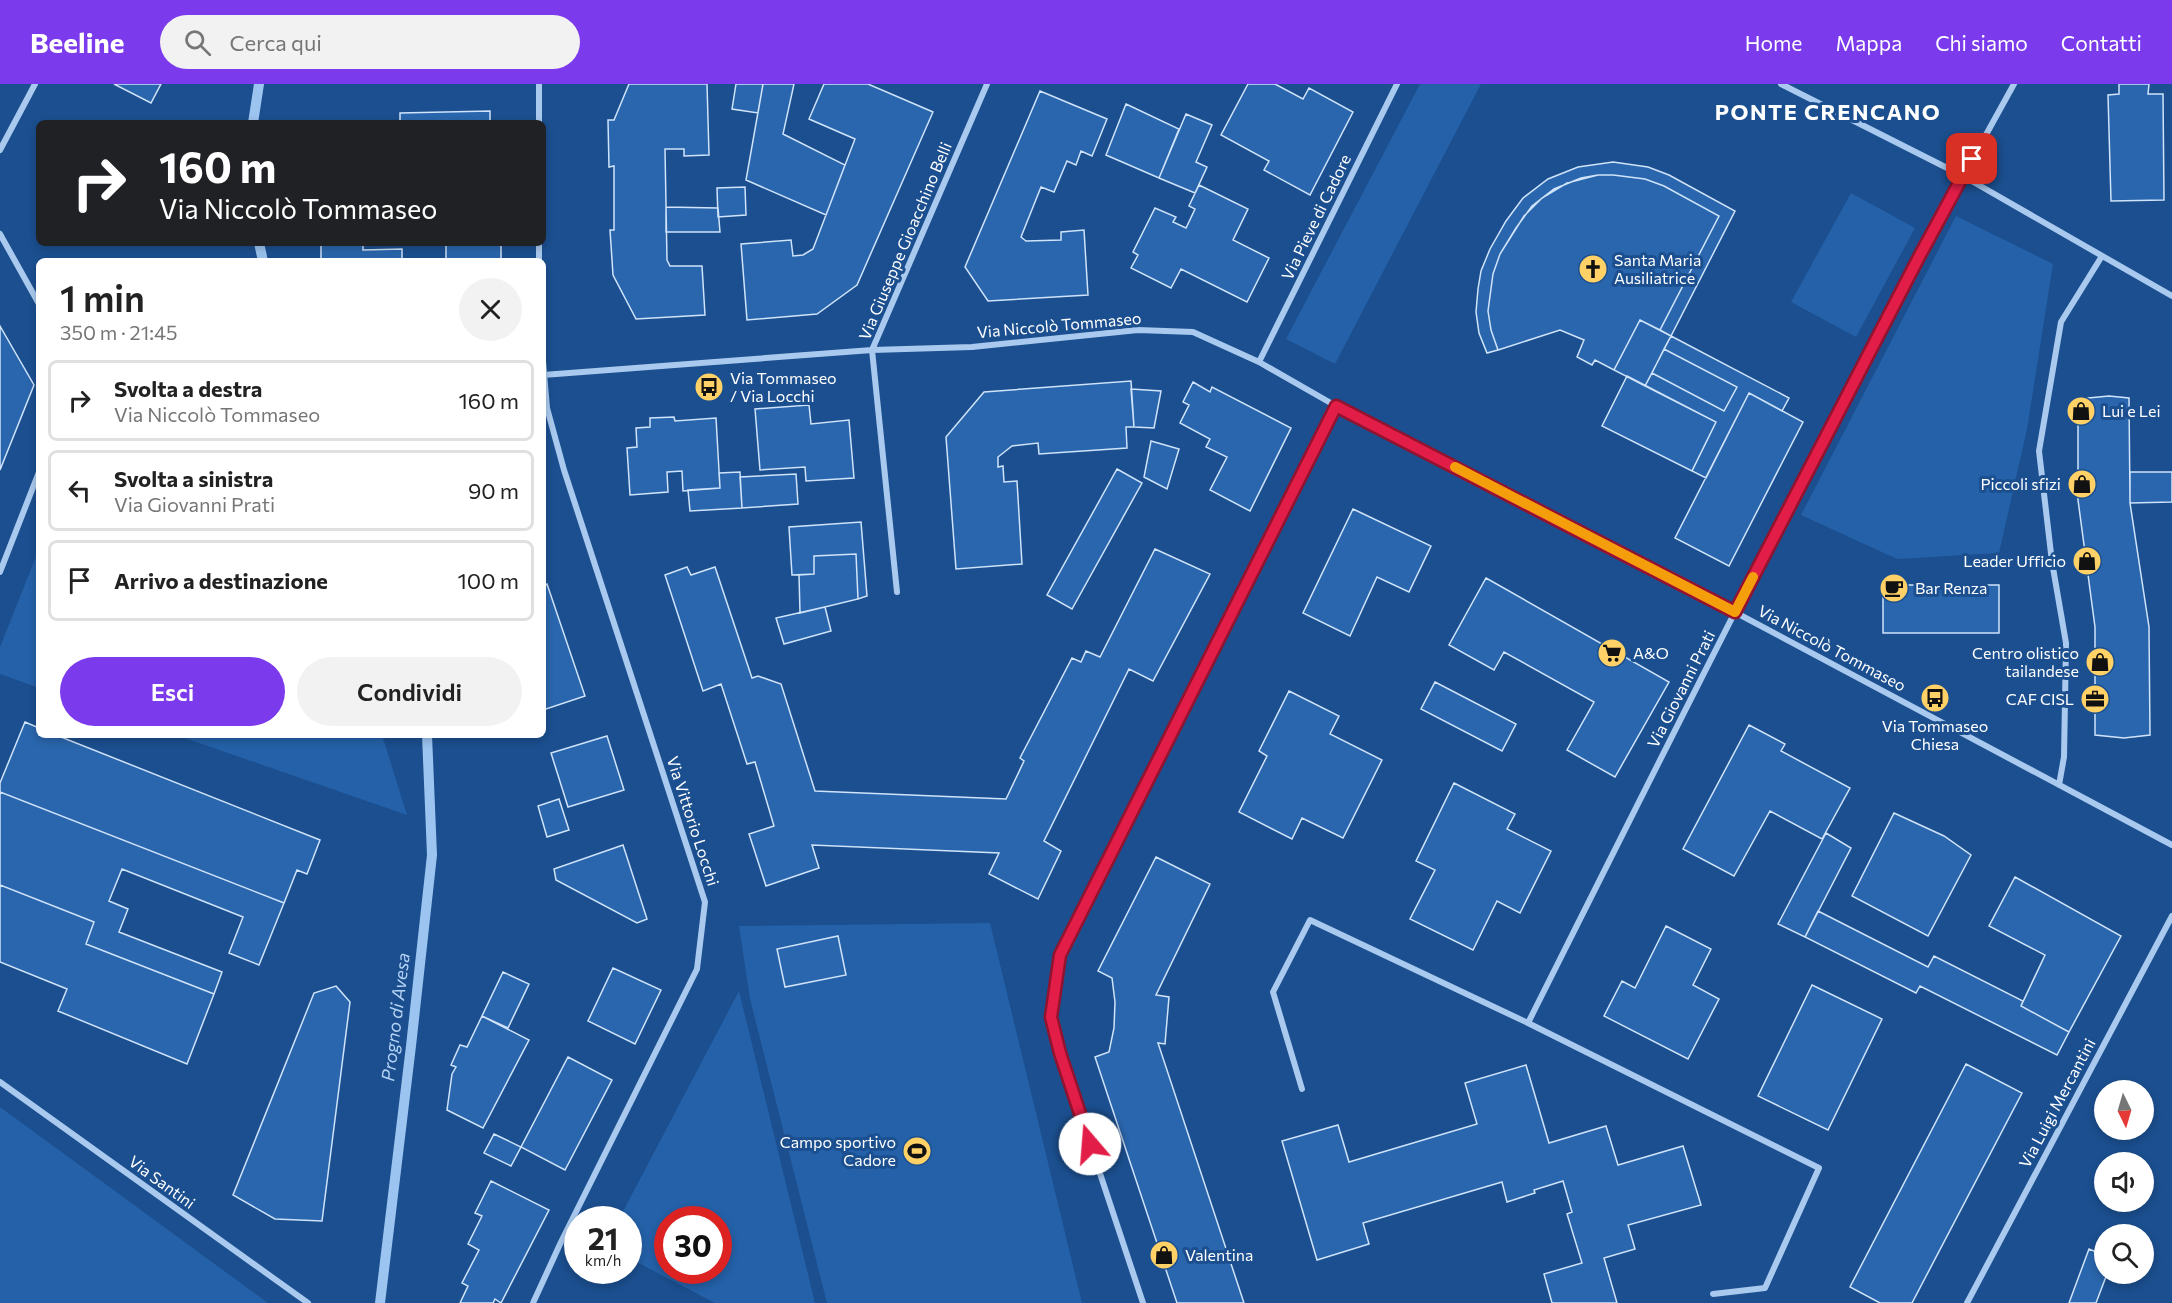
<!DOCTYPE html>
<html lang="it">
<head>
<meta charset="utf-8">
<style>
  :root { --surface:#fff; --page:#f2f2f2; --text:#222; --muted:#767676; --line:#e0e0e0; --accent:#7c3aed }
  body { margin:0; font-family:Commissioner,sans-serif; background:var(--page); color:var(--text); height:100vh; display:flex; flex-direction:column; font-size:22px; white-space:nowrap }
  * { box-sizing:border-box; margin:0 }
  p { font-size:20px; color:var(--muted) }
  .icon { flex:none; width:33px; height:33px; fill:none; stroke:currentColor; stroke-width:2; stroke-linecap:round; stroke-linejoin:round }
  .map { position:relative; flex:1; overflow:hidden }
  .side { position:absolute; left:36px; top:174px; width:510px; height:480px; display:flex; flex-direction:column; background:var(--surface); border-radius:9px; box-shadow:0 3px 9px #0003 }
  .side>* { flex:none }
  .top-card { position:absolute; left:36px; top:36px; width:510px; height:126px; border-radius:9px; box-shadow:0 3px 9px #0003; background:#202124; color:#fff; overflow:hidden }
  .needle { width:39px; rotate:175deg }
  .fabs { position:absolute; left:2094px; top:996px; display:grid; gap:12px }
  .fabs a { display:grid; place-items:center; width:60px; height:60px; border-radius:50%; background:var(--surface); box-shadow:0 3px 9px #0003; font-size:30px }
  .speed { position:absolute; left:564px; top:1122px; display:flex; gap:12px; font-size:30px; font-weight:700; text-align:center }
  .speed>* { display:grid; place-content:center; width:78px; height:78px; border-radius:50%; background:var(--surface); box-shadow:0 3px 9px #0003; line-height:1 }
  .speed small { font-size:15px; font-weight:400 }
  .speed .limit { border:9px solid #d22; background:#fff; color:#111 }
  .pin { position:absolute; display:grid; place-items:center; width:51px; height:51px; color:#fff; margin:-26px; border-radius:12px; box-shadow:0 3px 9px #0006 }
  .me { position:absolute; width:66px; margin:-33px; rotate:342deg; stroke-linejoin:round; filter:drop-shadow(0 0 4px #0008) }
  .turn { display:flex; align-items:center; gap:21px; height:126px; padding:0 24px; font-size:27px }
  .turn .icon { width:78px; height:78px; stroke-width:2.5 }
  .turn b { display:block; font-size:42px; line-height:51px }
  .round { display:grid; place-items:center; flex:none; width:63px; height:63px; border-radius:32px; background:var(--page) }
  .overview { display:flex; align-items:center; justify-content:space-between; height:102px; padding:0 24px }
  h1 { font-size:36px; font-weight:600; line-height:45px }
  .primary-button { display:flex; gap:12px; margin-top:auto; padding:12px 24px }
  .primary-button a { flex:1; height:69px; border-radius:36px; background:var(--accent); color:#fff; font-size:24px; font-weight:600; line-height:69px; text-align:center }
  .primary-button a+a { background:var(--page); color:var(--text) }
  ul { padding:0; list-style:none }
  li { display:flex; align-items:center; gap:18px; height:81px; margin:0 12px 9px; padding:0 12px; border:3px solid var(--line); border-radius:9px }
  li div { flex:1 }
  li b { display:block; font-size:22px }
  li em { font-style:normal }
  header { display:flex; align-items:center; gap:36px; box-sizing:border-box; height:84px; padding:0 30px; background:var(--accent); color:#fff }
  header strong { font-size:28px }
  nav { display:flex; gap:33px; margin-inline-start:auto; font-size:21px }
  .search { width:420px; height:54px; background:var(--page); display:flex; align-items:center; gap:15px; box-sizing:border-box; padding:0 21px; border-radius:33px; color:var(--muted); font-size:22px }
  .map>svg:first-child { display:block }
</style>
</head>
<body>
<header>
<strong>Beeline</strong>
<div class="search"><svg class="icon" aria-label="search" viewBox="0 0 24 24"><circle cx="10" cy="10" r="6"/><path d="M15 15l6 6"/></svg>Cerca qui</div>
<nav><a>Home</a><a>Mappa</a><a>Chi siamo</a><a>Contatti</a></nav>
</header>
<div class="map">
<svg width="2172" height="1219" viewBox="0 0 2172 1219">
  <rect width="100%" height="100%" fill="#1b4f8f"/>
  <path fill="#2461a8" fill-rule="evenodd" d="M1420 0H1481L1335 280 1286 255Z
    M1851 109 1915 144 1856 253 1791 218Z
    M1956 132 2053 180 2027 345 1999 469 1897 475 1801 431Z
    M39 465V604L0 590V563Z
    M176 651H382L407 731Z
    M990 839 1082 1219H827L750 915 739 842Z
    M739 907 815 1219H715L629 1174 628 1136 619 1135ZM668 1136H718V1186H668Z
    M0 1023 268 1219H0Z"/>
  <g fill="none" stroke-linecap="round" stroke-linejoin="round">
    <path stroke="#9cc4f0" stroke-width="10" d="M253 39 259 0
      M259 159 263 177
      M380 1219 411 962 432 771 427 651"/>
  </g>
  <path fill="#2a66ad" stroke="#cfe3fa" stroke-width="1.5" d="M114 0H161L151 19Z
    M629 0H707L709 71 684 72V65H665L667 176 670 182H702L705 231 636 235 613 191 610 146H614V82L609 83 608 36H614Z
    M736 0H763L758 29 732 25Z
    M763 0H794L783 50 845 81 826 131 746 96Z
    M824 0H868L933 28 857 201 817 230 747 236 741 160 791 156 793 172 803 171 813 165 855 55 809 35Z
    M1248 0H1275L1303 15 1309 4 1353 28 1310 111 1264 86 1269 77 1221 51Z
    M2119 0H2149L2148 10H2163L2164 116 2111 117 2108 11 2119 10Z
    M1040 7 1107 35 1092 72 1081 67 1076 81 1067 77 1054 108 1041 103 1021 153 1026 157 1061 156V148L1084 146 1088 211 988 217 965 183Z
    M1126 20 1179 45 1159 94 1106 71Z
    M490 27V39H400V29Z
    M1186 30 1212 41 1196 78 1207 83 1195 109 1159 94Z
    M1613 78 1648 83 1669 91 1735 127 1671 252 1660 246 1719 132 1664 102 1645 95 1613 91H1598L1581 94 1554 105 1532 122 1516 144 1500 170 1493 190 1488 227 1491 246 1498 266 1487 269 1479 249 1476 228 1478 205 1481 187 1490 165 1506 137 1523 114 1548 95 1578 83Z
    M1598 91H1613L1645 95 1664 102 1719 132 1660 246 1640 236 1614 286 1595 276 1592 281 1577 273 1584 256 1560 246 1498 266 1491 246 1488 227 1493 190 1500 170 1524 132 1542 114 1567 99Z
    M1199 101 1248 125 1233 156 1269 174 1247 218 1181 185 1171 204 1131 184 1138 171 1133 168 1155 124 1176 133 1173 138 1186 144 1195 125 1189 122Z
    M745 103 746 131 718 133 717 104Z
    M666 123 718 124 720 148H666Z
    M321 159H363V166L402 165V177H321Z
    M446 159H501V177H446Z
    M1640 236 1671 252 1645 302 1614 286Z
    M0 242 34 301 0 386Z
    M1671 252 1789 314 1782 327 1749 309 1706 394 1692 387 1716 338 1645 302 1652 289 1724 327 1737 303 1664 265Z
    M1664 265 1737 303 1724 327 1652 289Z
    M1627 292 1716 338 1692 387 1602 342Z
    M1131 297 1134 343H1126L1127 364 1039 370 1038 359 1012 362 998 373V383L1003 382 1004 398 1017 397 1022 480 956 485 946 353 984 308Z
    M1193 298 1210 308 1212 303 1291 344 1250 427 1210 406 1227 373 1206 363 1210 355 1180 339 1189 321 1183 318Z
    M1131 305 1161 307 1154 344 1134 343Z
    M1749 309 1803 338 1729 482 1675 454Z
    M2109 312 2129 314 2130 419 2149 543 2150 651 2124 654 2095 651V543L2078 416V315Z
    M809 321 811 340 849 336 854 394 806 397 805 383 760 386 755 325Z
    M674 333 675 337 716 334 720 404 683 407 682 387 667 388 668 408 630 411 627 364 637 363 636 344 650 343V334Z
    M1151 357 1179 365 1167 405 1144 393Z
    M1117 385 1142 399 1072 525 1047 511Z
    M740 388 742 424 690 427 688 406 720 404 719 389Z
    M2130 388H2172V418L2130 419Z
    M796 390 798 420 742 424 740 393Z
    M1353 425 1431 462 1409 508 1377 493 1350 552 1303 529Z
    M861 438 867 512 858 515 856 470 814 472V490L792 491 789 443Z
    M1155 465 1210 490 1153 597 1129 585 1044 757 1061 767 1038 815 989 790 999 769 812 761 819 784 766 802 749 750 774 742 755 678 747 680 721 600 703 607 665 491 687 483 691 491 715 483 752 594 758 592 781 600 815 707 1006 715 1024 677 1020 674 1072 574 1081 578 1086 567 1100 573Z
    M856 470 858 515 800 529 799 491 814 490V472Z
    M1486 494 1669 598 1615 693 1567 666 1594 618 1504 568 1494 586 1449 561Z
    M547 500 585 612 543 626V502Z
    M1883 501H1999V549H1883Z
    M825 523 831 547 784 560 776 534Z
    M1435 598 1516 640 1502 667 1421 625Z
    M1289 607 1339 632 1330 650 1382 676 1343 754 1302 734 1292 755 1239 728 1267 672 1259 667Z
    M25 638 39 644V651H56L320 756 307 790 297 786 284 819 0 708V699Z
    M1749 641 1785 660 1781 667 1850 704 1822 755 1770 727 1734 792 1683 765Z
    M607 652 624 706 568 723 551 669Z
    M1454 699 1515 730 1507 745 1551 767 1520 829 1497 817 1473 866 1410 835 1435 786 1416 777Z
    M0 708 284 819 259 881 229 869 243 833 122 785 109 817 128 825 119 848 222 888 214 910 86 860 94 838 0 801Z
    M559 715 569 746 547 753 538 722Z
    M1894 729 1944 752 1971 771 1928 852 1852 812Z
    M1826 749 1851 764 1805 853 1778 840Z
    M623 761 647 835 637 839 556 796 554 785Z
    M1156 773 1210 800 1156 911 1169 913 1165 960 1158 959 1244 1219H1177L1095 973 1109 968 1114 944 1115 918 1112 894 1098 887Z
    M2015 793 2121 852 2069 948 2021 922 2045 871 1989 842Z
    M0 801 94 838 86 860 214 910 187 980 58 927 67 905 0 878Z
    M1818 827 1928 883 1934 872 2023 917 2021 922 2069 948 2057 971 1920 902 1916 909 1805 853Z
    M1666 842 1711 865 1693 901 1719 915 1688 975 1604 932 1622 897 1635 904Z
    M838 852 846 891 785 903 777 865Z
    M613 884 661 906 635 960 588 937Z
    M503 888 529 900 508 944 482 932Z
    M1812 901 1882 935 1828 1046 1758 1012Z
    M336 902 350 918 322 1137 275 1135 233 1111 314 909Z
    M482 932 529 956 483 1044 447 1026 452 990 456 983 451 981 460 961 467 963Z
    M568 973 612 996 565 1086 521 1063Z
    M1966 980 2022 1009 1912 1219H1880L1850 1203Z
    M1526 981 1549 1059 1606 1042 1618 1081 1683 1062 1701 1121 1628 1141 1635 1165 1604 1174 1617 1219H1552L1544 1190 1582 1179 1567 1130 1572 1128 1563 1097 1534 1106 1535 1109 1507 1118 1502 1098 1363 1139 1369 1160 1317 1176 1282 1057 1338 1041 1349 1078 1477 1040 1465 999Z
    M494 1050 521 1063 511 1082 484 1069Z
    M491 1097 549 1126 501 1219 495 1215 493 1219H460L468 1202 462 1199 479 1166 468 1160 482 1132 475 1129Z
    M2089 1165 2104 1171V1190H2107L2096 1219H2069Z"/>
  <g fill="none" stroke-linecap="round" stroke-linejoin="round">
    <path stroke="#a9c9ee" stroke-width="6" d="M539 0V39
      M1781 0 1963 92 2172 212
      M0 66 35 0
      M0 150 39 220
      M539 159V177
      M1259 278 1397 0
      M543 291 872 266 972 263 1138 246 1193 248 1259 278 1336 322 1712 516 2172 761
      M0 488 39 388
      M897 508 872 266 987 0
      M2059 701 2064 673 2066 559 2052 478 2039 367 2061 238 2102 172
      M1528 939 1819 1084 1765 1204 1713 1210
      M0 998 308 1219
      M1302 1005 1273 908 1310 836 1528 939C1686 624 1843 308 2014 0
      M533 1219 561 1158 697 885 705 818 564 386 547 324 543 277
      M1143 1219 1060 969 1051 933 1060 871 1336 322
      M1967 1219 2172 832"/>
  </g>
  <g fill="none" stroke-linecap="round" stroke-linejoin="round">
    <g stroke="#92132f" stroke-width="15">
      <path id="route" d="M1090 1060 1060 969 1051 933 1060 871 1336 322 1735 528 1919 173 1972 75"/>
    </g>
    <use href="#route" stroke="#e11d48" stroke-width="10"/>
    <path stroke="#f59e0b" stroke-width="10" d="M1455 383 1735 528 1753 493"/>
  </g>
  <defs>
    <g id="church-disc" transform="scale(1.5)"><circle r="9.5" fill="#ffd166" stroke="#1b4f8f"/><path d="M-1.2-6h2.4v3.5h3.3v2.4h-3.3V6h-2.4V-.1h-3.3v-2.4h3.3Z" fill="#111"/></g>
    <g id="bus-disc" transform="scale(1.5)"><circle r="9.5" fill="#ffd166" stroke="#1b4f8f"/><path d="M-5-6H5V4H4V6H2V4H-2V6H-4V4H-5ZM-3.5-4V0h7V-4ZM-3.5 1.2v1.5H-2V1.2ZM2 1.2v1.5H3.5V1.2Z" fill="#111"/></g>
    <g id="shop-disc" transform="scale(1.5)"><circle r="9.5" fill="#ffd166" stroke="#1b4f8f"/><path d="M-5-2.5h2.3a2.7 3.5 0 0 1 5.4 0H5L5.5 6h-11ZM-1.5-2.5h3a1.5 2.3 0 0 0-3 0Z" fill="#111"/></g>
    <g id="cafe-disc" transform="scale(1.5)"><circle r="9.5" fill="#ffd166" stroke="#1b4f8f"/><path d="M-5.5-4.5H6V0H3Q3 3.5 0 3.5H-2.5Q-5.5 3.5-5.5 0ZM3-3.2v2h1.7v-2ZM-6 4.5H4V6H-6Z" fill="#111"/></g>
    <g id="supermarket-disc" transform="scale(1.5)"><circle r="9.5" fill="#ffd166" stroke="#1b4f8f"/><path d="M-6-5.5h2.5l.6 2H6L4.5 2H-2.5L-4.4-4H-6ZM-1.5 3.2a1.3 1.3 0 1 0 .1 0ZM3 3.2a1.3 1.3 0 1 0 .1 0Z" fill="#111"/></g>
    <g id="office-disc" transform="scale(1.5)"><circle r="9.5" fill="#ffd166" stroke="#1b4f8f"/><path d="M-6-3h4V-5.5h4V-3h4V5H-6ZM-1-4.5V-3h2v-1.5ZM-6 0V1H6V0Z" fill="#111"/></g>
    <g id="stadium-disc" transform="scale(1.5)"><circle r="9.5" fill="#ffd166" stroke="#1b4f8f"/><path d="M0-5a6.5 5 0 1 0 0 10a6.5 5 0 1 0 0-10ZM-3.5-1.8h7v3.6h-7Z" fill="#111"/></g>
  </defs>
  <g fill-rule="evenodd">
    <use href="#church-disc" x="1593" y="185"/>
    <use href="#bus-disc" x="709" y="303"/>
    <use href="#shop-disc" x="2081" y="327"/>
    <use href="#shop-disc" x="2082" y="400"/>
    <use href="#shop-disc" x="2087" y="477"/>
    <use href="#cafe-disc" x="1894" y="504"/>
    <use href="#supermarket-disc" x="1612" y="569"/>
    <use href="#shop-disc" x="2100" y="578"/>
    <use href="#bus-disc" x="1935" y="614"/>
    <use href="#office-disc" x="2095" y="615"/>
    <use href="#stadium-disc" x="917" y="1067"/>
    <use href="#shop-disc" x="1164" y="1171"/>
  </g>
  <g text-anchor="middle" stroke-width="6" stroke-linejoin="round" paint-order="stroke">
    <g font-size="16" fill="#fff" stroke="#1b4f8f">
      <text transform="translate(1316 133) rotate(-64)" y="6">Via Pieve di Cadore</text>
      <text transform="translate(905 157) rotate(-67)" y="6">Via Giuseppe Gioacchino Belli</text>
      <text transform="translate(1059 241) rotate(-5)" y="6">Via Niccolò Tommaseo</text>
      <text transform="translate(1832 564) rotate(28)" y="6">Via Niccolò Tommaseo</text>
      <text transform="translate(1681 605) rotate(-63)" y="6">Via Giovanni Prati</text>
      <text transform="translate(693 737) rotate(72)" y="6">Via Vittorio Locchi</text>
      <text transform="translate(2057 1019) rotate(-62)" y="6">Via Luigi Mercantini</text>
      <text transform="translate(162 1098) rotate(36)" y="6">Via Santini</text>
    </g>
    <g font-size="16" fill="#fff" stroke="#1b4f8f" text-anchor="start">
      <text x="1614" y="182">Santa Maria<tspan x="1614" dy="18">Ausiliatrice</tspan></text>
      <text x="730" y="300">Via Tommaseo<tspan x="730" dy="18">/ Via Locchi</tspan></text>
      <text x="2102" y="333">Lui e Lei</text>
      <text x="2061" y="406" text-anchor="end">Piccoli sfizi</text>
      <text x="2066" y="483" text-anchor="end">Leader Ufficio</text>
      <text x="1915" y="510">Bar Renza</text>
      <text x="1633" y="575">A&amp;O</text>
      <text x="2079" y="575" text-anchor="end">Centro olistico<tspan x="2079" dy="18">tailandese</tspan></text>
      <text x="2074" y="621" text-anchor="end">CAF CISL</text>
      <text x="1935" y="648" text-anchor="middle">Via Tommaseo<tspan x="1935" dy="18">Chiesa</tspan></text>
      <text x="896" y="1064" text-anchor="end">Campo sportivo<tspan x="896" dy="18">Cadore</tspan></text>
      <text x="1185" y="1177">Valentina</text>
    </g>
    <g font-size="18" font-style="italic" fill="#b5d3f5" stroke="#1b4f8f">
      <text transform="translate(396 933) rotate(-83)" y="6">Progno di Avesa</text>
    </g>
    <g font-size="22" font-weight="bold" letter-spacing="1.5" fill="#fff" stroke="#1b4f8f">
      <text x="1828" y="36">PONTE CRENCANO</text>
    </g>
  </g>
</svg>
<div class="fabs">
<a><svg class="needle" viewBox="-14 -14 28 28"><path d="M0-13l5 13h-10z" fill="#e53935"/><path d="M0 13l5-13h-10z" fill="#767676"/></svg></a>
<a><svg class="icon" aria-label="sound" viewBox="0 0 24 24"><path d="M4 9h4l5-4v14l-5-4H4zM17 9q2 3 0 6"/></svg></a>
<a><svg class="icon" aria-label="search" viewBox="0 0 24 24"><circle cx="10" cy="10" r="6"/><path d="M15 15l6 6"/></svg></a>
</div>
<div class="speed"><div>21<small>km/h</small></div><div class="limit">30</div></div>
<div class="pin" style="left:1972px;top:75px;background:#d93025"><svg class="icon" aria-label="arrive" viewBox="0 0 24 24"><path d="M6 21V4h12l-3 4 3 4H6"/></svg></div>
<svg class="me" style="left:1090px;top:1060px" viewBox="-20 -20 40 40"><circle r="19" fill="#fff"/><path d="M0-13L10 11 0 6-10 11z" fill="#e11d48"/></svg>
<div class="top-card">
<div class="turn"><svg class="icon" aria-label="right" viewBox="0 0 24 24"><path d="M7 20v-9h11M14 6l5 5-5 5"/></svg><div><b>160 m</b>Via Niccolò Tommaseo</div></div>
</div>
<section class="side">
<div class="overview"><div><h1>1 min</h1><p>350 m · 21:45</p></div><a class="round"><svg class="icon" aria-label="close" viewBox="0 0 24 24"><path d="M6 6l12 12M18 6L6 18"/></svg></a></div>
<ul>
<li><svg class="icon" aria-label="right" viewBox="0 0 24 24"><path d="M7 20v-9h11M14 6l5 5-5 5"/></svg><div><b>Svolta a destra</b><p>Via Niccolò Tommaseo</p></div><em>160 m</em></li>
<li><svg class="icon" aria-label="left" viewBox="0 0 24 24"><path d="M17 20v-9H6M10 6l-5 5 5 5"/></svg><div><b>Svolta a sinistra</b><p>Via Giovanni Prati</p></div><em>90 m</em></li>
<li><svg class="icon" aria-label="arrive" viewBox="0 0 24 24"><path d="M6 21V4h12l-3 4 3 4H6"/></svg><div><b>Arrivo a destinazione</b></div><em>100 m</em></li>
</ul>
<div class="primary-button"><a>Esci</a><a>Condividi</a></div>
</section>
</div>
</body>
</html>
